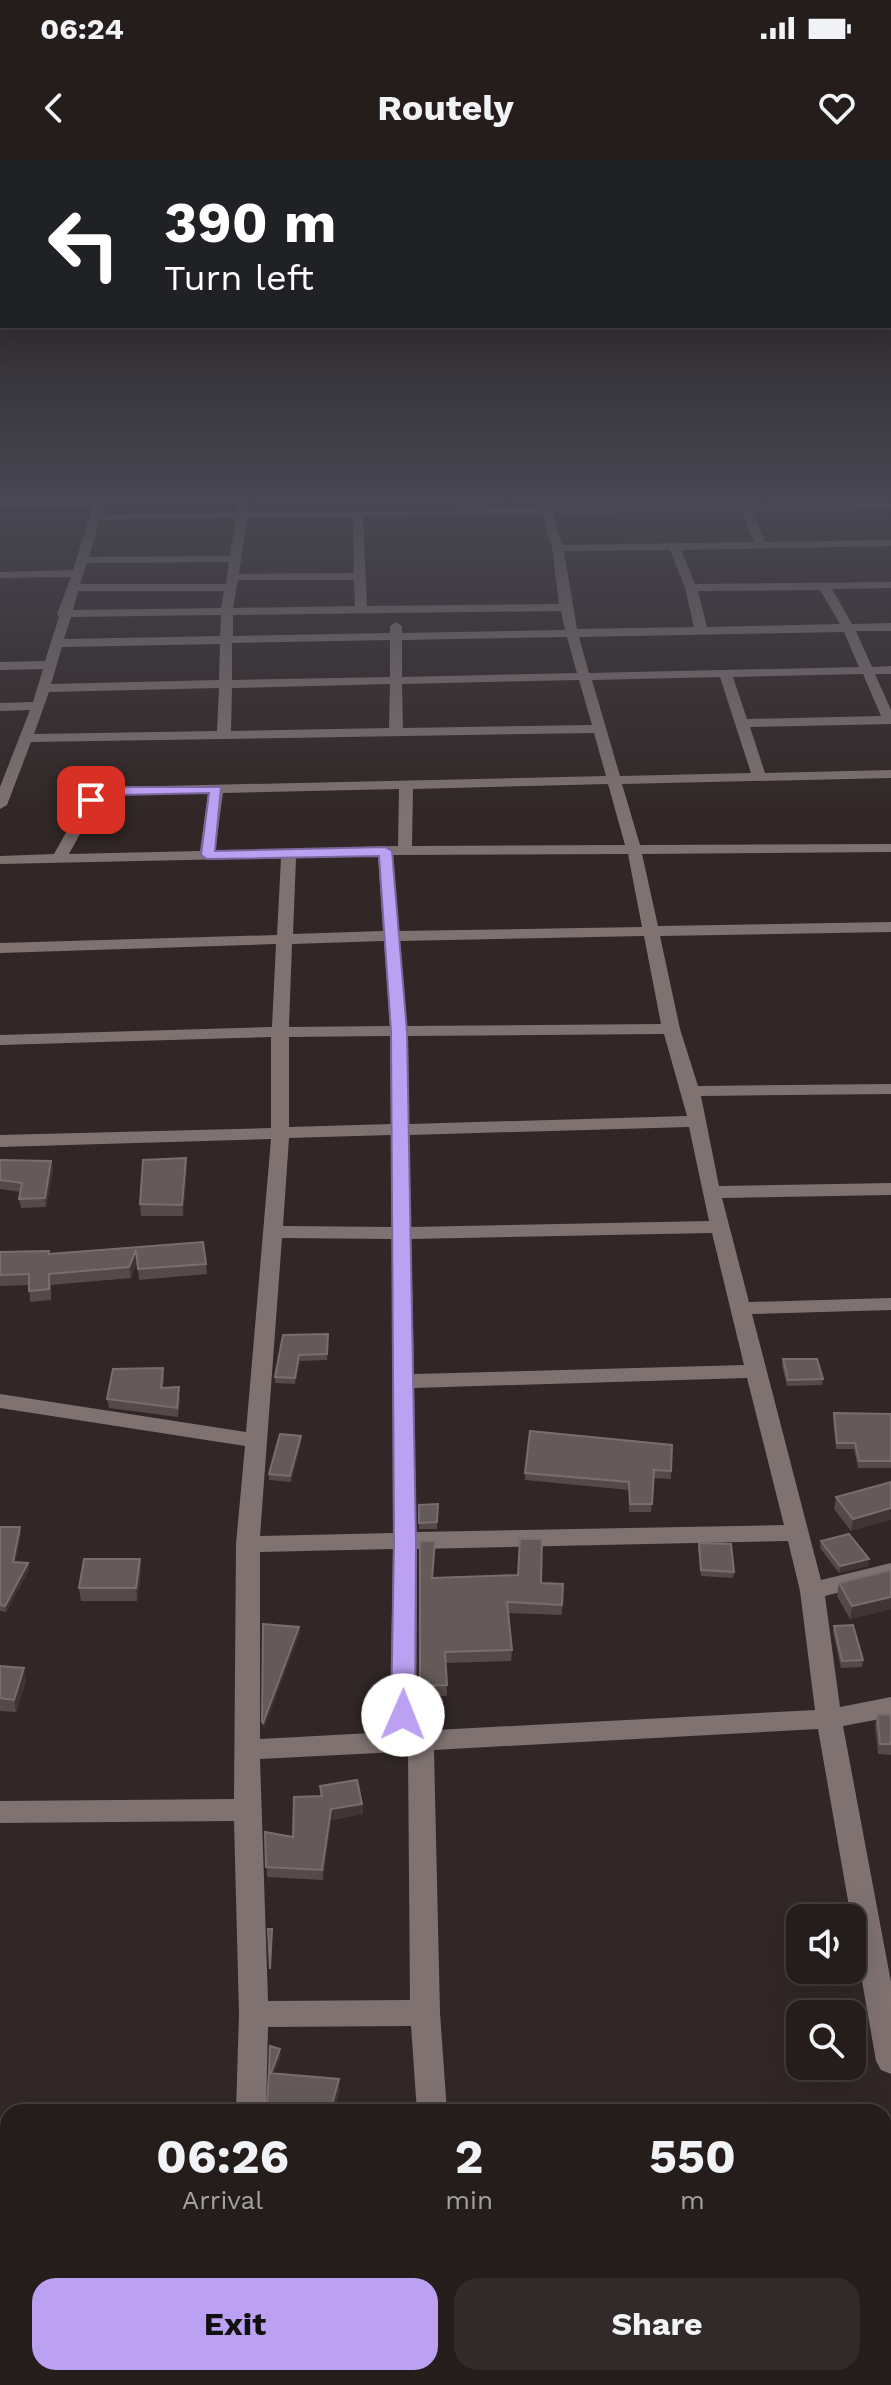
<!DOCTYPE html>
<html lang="en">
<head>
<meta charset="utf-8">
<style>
  :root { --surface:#251d1c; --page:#312a29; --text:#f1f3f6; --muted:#a3a2a3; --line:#423b3b; --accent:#bca0f2 }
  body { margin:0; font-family:"Work Sans",sans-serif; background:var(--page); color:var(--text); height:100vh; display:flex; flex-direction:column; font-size:30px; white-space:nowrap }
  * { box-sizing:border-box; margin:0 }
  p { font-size:26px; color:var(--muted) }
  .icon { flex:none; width:44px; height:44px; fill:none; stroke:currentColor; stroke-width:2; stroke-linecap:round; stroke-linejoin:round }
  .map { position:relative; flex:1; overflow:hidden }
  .panel { position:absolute; left:0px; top:1944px; width:892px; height:282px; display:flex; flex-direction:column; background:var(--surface); border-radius:24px 24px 0 0; box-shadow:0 8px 32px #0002,0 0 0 2px var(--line) }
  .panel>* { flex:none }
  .hud { position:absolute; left:0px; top:0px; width:892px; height:168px; box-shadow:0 8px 32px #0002,0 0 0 2px var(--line); background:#202124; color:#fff; overflow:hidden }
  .tools { position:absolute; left:786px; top:1744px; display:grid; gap:16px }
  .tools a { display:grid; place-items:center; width:80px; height:80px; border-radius:16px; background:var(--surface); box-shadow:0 8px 32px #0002,0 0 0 2px var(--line); font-size:40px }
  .pin { position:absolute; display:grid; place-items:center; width:68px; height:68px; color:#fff; margin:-34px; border-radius:16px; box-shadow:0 4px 12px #0006 }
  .me { position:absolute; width:88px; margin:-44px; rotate:1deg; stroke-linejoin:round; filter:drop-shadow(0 0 6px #0008) }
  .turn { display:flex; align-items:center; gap:28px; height:168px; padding:0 32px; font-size:36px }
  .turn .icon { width:104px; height:104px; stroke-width:2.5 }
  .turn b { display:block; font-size:56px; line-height:68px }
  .eta { display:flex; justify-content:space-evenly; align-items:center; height:136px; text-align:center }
  .eta b { font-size:48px; font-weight:700; line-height:56px }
  .button { display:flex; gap:16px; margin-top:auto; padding:16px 32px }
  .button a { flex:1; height:92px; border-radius:24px; background:var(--accent); color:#111; font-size:32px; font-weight:700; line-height:92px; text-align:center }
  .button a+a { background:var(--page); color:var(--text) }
  .status { display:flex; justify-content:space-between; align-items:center; height:56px; padding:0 40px; background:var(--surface); direction:ltr }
  .status svg { height:22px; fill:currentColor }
  header { display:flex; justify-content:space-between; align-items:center; height:104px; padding:0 32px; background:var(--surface); font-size:36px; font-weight:700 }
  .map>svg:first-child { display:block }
</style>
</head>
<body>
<div class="status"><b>06:24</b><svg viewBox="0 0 49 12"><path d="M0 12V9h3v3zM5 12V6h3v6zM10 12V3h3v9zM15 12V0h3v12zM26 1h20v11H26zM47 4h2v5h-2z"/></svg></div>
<header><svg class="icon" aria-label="back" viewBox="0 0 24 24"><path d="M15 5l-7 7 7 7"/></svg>Routely<svg class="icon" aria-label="heart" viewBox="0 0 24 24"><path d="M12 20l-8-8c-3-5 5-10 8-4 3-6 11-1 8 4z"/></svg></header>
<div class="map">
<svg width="891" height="2225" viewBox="0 0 891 2225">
  <rect width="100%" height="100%" fill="#312726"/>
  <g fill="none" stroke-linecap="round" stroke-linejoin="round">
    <path fill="#7f7271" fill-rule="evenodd" d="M0 343H104L101 354 237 352 239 343H249L248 352 540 348 539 343H549L551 347 891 343V349L752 351 765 382 891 380V386L681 390 695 424 891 422V428L832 429 852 464 891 463V471H856L872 507 891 506V514H875L891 550V564L750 567 765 613 891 610V618L622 624 640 685 891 684V692L642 694 658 766 891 762V772L660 776 680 869 698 926 891 924V934L701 936 719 1026 891 1023V1035L722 1038 749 1142 891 1138V1150L752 1154 821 1420 891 1403V1419L825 1436 840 1547 891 1537V1557L843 1566 891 1822V1914L881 1910 876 1901 818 1569 434 1590 440 1853 447 1952H417L411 1866 268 1867 266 1952H236L239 1854 234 1661 0 1663V1641L234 1639 236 1384 245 1286 0 1248V1234L246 1272 271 979 0 987V975L271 968V877L0 885V875L272 867 276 784 0 793V783L277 775 281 698 0 704V696L54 694 86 637 117 627 606 616 594 573 31 582 7 645 0 649V627L30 550 0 551V543L33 542 43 509 0 510V502L45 501 59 457 57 454 71 417 0 418V412L73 410 93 346 0 348ZM741 351 754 382 562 385 553 354ZM542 354 552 388 559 444 367 446 363 357ZM353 357 354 413 239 414 247 358ZM236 358 230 396 89 397 99 360ZM670 390 685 428 694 467 577 469 564 391ZM229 402 226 424H80L87 403ZM238 420H354L355 446 233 448ZM820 430 840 464 707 467 698 431ZM78 431H224L221 448 73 450ZM561 451 565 470 402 473V466L396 462 390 466V473L233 476V455ZM221 455 220 476 64 479 71 457ZM844 472 859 507 589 513 579 477ZM567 477 577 513 402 517V480ZM390 480V517L232 520V483ZM220 484 219 520 51 524 62 487ZM863 514 881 556 747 559 733 517ZM720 517 751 613 620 616 592 520ZM579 520 592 565 403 568 402 524ZM390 524 389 568 231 571 232 528ZM219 528 217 571 34 574 49 532ZM608 624 625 685 412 686 413 629ZM399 629 398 686 215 691 223 633ZM208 633 200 691 69 694 97 643 119 635ZM628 694 642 767 399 771 393 695ZM378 696 383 771 293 774 296 698ZM644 776 661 864 407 866 400 781ZM384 781 390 866 289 867 292 784ZM664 874 687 956 409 964 408 876ZM390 876 391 964 289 967V877ZM689 967 709 1061 411 1067 409 975ZM391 975 392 1067 283 1066 289 978ZM712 1073 744 1205 414 1214 411 1079ZM282 1078 392 1079 393 1373 260 1376ZM747 1218 784 1365 416 1372 414 1228ZM788 1381 800 1431 815 1550 416 1571 417 1389ZM393 1389 390 1572 260 1579V1392ZM397 1592H408L410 1840 268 1841 260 1599Z
      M891 2142V2174L884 2175V2143Z
      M223 2218H257V2225H223Z
      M432 2218H466V2225H432Z"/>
  </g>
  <path fill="#554a49" d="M186 998 187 1010 183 1056H141L140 1044Z
    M0 1000 51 1001 53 1010 46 1047 21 1048 19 1039 21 1032 0 1029Z
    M49 1091V1094L206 1104 207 1114 139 1120 137 1101 131 1118 51 1125V1140L30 1142 29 1125 0 1126V1092Z
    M328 1174 327 1200 300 1201 295 1224 275 1223V1217L283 1175Z
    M783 1199 823 1219 822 1225 787 1226 782 1206Z
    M163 1208 164 1217 163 1228 180 1237 178 1257 109 1248 107 1239Z
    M834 1253 891 1254V1308H858L854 1289H836L833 1259Z
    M301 1276V1282L291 1322 269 1320V1314Z
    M672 1285 671 1319 654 1318 651 1352H629V1330L525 1320V1313Z
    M891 1322 851 1371 834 1349 836 1337Z
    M438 1344 437 1369H419V1345Z
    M0 1367 21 1373 15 1402 28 1403 29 1410 6 1452 0 1451Z
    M420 1381H435L433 1418 563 1424 562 1455 508 1453 512 1490 511 1501 446 1503 447 1536 420 1537Z
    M821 1381 869 1399 868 1406 839 1413 820 1388Z
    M699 1383 734 1412 733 1418 701 1416 698 1389Z
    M891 1410V1449L850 1459 837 1436 839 1423Z
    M141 1411 137 1441H81L79 1428Z
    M834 1466 863 1500 862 1507 841 1508 833 1472Z
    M0 1506 26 1521 16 1552 0 1551Z
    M877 1554 891 1555V1595L878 1594 875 1565Z
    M320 1626 362 1644 363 1654 331 1660 323 1720 267 1717 265 1672 293 1677 320 1636Z"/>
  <path fill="#403534" d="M186 998 187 1010 183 1056 182 1045Z
    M51 1001 53 1010 46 1047 45 1038Z
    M136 1090 138 1101 131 1118 129 1107Z
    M299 1195 300 1201 295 1224V1218Z
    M301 1276V1282L291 1322 290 1316Z
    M891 1348V1360L851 1371 853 1359Z
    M20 1367 21 1373 14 1408 13 1402Z
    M140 1399 141 1411 137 1441 136 1428Z
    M869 1399 868 1406 839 1413 840 1406Z
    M28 1403 29 1410 6 1452 5 1446Z
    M891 1437V1449L850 1459 852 1446Z
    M299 1467 300 1473 264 1569 263 1563Z
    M24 1508 26 1521 16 1552 14 1540Z
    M362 1644 363 1654 331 1660 323 1720 322 1710 331 1649Z
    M280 1889 281 1896 270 1924 269 1917Z
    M339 1919 340 1930 334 1952H330Z"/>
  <path fill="#645a59" stroke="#786e6d" stroke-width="2" d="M186 998 182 1045 140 1044 143 1000Z
    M0 1000 51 1001 45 1038 19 1039 22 1023 0 1020Z
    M203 1082 206 1104 138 1109 136 1090 129 1107 49 1114V1129L29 1131V1114L0 1115V1092L49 1091V1094Z
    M328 1174 327 1194 299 1195 295 1218 275 1217 283 1175Z
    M783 1199H817L823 1219 788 1220Z
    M163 1208 161 1228 179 1227 177 1248 107 1239 113 1209Z
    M834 1253 891 1254V1301H859L855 1283H837Z
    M530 1271 672 1285 671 1311 654 1310 652 1344H630L629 1322 525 1313Z
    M280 1274 301 1276 290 1316 269 1314Z
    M891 1322V1348L853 1359 836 1337Z
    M438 1344 437 1362 419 1363V1345Z
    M0 1367H20L13 1402 28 1403 5 1446 0 1445Z
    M849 1374 869 1399 840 1406 821 1381Z
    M520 1379H542L541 1423 563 1424 562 1445 507 1442 512 1490 445 1492 447 1525 420 1526V1381H435L432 1418 518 1415Z
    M699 1383 731 1384 734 1412 701 1410Z
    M84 1399H140L136 1428H79Z
    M891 1410V1437L852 1446 839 1423Z
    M263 1464 299 1467 263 1563 262 1562Z
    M853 1465 863 1500 842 1501 834 1466Z
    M0 1506 24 1508 14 1540 0 1538Z
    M877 1554 891 1555V1584H880Z
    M357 1620 362 1644 331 1649 322 1710 266 1707 265 1672 293 1677 294 1637 322 1636 320 1626Z
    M268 1769H272L270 1809Z
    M270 1886 280 1889 271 1913H269Z
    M269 1913 339 1919 330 1952H245L246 1944 267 1943Z
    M743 2218H833L834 2225H744Z"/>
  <linearGradient id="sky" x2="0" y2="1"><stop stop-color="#1b1515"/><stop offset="0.52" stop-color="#484752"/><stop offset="1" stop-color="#484752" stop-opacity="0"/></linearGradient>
  <rect width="891" height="654" fill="url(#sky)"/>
  <path fill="#bca0f2" stroke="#7a689d" stroke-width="2" d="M221 627 215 691 385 687 392 691 407 872 416 1382 415 1555 411 1561 403 1564 395 1561 391 1555 394 1382 391 872 379 696 207 699 201 695 209 633 118 635 91 644 85 640 117 627Z"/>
</svg>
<div class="tools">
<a><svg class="icon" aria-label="sound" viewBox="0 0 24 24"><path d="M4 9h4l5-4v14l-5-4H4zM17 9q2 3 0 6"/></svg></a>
<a><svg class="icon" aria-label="search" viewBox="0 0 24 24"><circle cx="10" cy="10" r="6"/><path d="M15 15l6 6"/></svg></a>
</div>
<div class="pin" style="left:91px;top:640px;background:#d93025"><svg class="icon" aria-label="arrive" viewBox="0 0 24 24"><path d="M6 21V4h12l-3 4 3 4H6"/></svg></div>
<svg class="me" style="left:403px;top:1555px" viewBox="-20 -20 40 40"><circle r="19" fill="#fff"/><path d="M0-13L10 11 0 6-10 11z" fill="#bca0f2"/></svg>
<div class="hud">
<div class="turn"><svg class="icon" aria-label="left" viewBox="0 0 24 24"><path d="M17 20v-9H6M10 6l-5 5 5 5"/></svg><div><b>390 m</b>Turn left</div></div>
</div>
<section class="panel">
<div class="eta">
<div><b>06:26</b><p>Arrival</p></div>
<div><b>2</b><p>min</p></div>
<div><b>550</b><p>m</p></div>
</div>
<div class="button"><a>Exit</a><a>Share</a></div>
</section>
</div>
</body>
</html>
